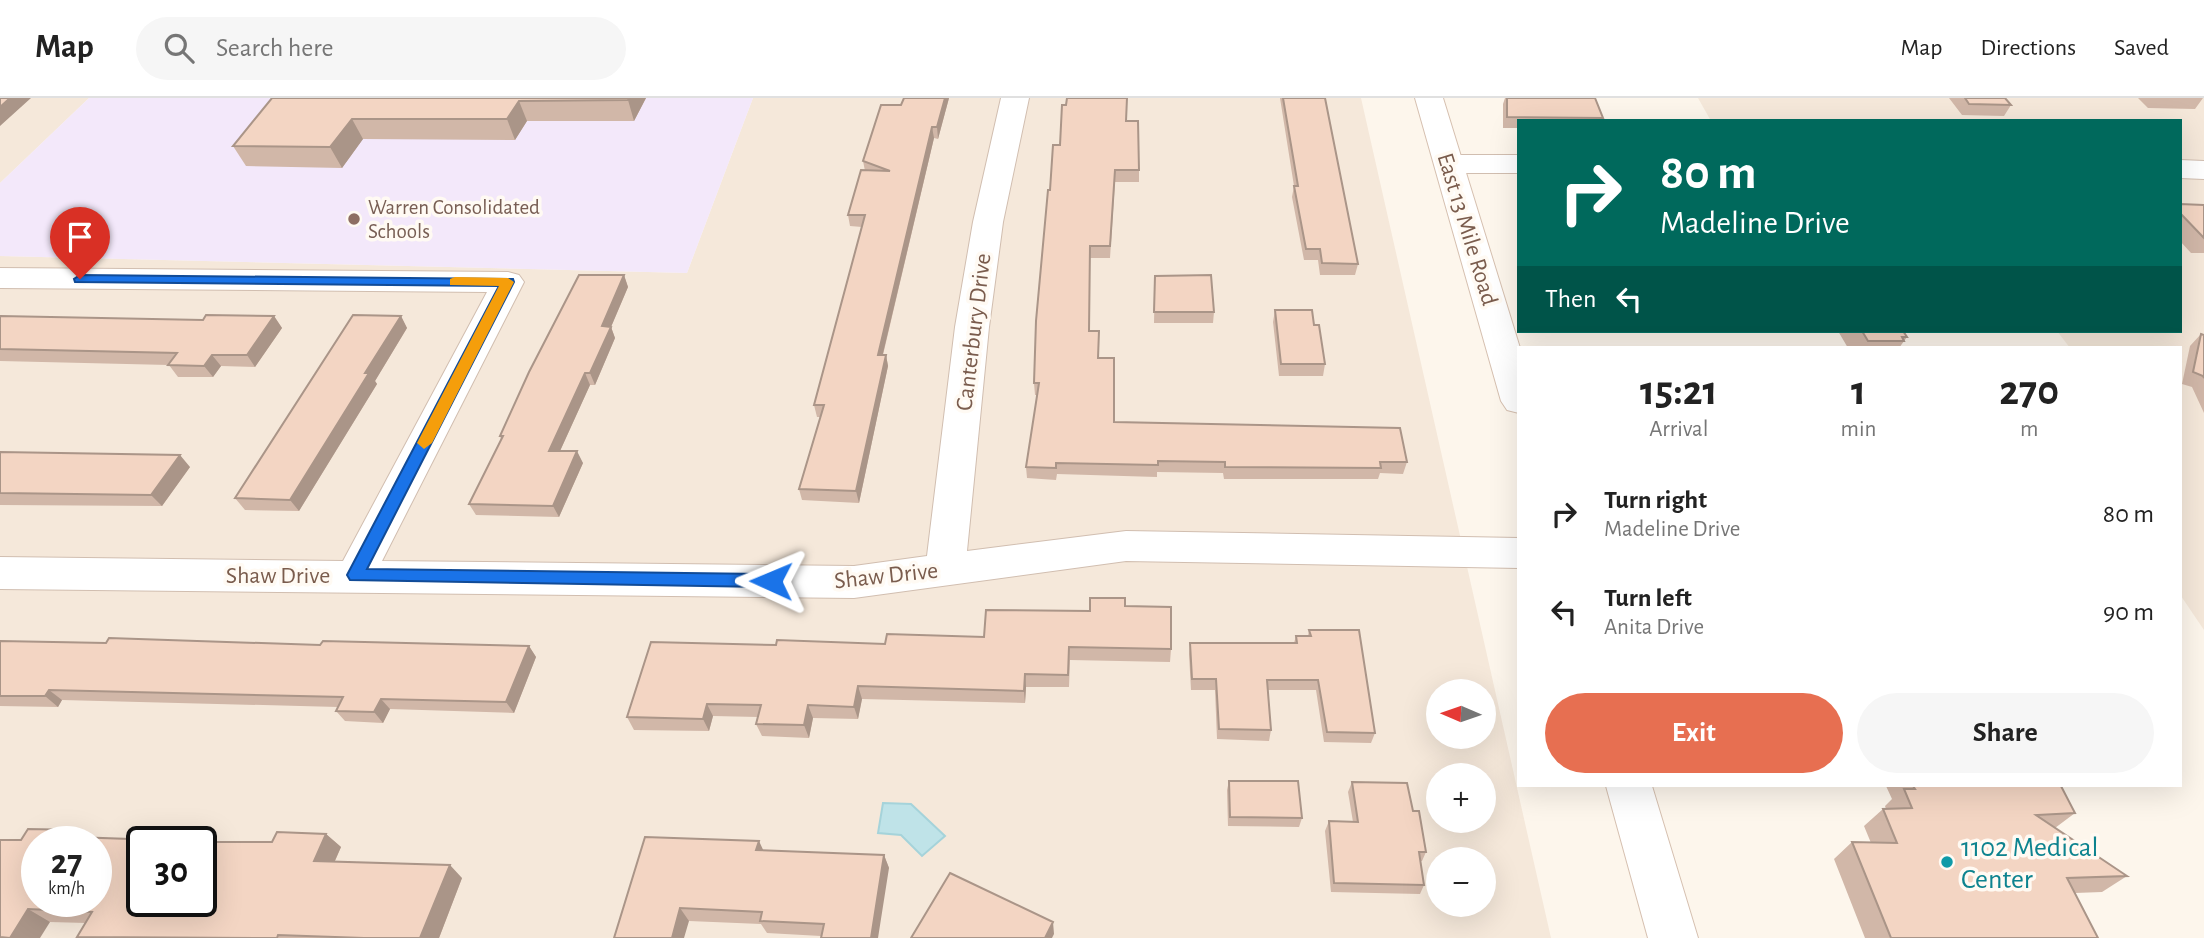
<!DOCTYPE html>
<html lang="en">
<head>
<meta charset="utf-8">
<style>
  :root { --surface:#fff; --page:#f6f6f6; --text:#222; --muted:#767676; --line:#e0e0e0; --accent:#e76f51 }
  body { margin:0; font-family:"Alegreya Sans",sans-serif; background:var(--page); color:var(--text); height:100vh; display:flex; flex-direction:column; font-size:26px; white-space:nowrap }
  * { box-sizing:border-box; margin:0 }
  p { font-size:23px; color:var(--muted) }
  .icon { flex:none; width:38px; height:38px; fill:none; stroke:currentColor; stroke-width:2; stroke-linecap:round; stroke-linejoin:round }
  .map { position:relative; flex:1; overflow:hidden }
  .details { position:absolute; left:1517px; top:248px; width:665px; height:441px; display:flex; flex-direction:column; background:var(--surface); border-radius:0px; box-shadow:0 7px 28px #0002 }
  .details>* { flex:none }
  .guide { position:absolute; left:1517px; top:21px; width:665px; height:214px; border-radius:0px; box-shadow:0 7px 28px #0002; background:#00695c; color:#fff; overflow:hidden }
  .needle { width:46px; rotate:272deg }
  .buttons { position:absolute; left:1426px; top:581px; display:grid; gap:14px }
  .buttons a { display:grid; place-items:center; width:70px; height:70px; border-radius:50%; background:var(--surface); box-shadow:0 7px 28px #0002; font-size:35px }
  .speed { position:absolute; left:21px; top:728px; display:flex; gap:14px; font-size:35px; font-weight:700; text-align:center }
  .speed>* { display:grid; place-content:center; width:91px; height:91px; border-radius:50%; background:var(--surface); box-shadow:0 7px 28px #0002; line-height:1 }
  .speed small { font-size:18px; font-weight:400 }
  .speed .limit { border:4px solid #111; border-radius:10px; background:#fff; color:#111 }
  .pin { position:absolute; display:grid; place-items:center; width:60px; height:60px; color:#fff; margin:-72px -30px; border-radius:50% 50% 50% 0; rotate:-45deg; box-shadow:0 0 7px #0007 }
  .pin .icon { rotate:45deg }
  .me { position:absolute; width:77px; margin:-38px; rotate:271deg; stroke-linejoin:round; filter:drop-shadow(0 0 5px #0008) }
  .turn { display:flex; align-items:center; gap:24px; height:147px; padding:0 28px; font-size:32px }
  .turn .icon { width:91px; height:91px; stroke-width:2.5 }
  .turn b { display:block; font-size:49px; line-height:60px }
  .then { display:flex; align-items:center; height:66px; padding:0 28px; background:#0003; gap:14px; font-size:26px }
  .eta { display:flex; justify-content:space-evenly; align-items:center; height:119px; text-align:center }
  .eta b { font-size:42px; font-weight:700; line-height:49px }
  .button { display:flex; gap:14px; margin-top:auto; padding:14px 28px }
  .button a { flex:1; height:80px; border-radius:42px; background:var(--accent); color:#fff; font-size:28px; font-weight:700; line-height:80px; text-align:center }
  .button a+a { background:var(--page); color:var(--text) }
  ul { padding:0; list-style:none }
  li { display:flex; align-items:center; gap:21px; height:98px; padding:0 28px }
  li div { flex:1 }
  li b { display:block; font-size:26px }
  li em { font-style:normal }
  header { display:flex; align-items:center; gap:42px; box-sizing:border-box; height:98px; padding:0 35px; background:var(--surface); border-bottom:2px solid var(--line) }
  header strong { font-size:33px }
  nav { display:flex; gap:38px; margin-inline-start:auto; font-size:24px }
  .search { width:490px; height:63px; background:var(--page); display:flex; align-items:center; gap:18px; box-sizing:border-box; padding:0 24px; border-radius:38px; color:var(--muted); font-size:26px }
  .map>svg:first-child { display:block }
</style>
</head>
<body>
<header>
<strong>Map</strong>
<div class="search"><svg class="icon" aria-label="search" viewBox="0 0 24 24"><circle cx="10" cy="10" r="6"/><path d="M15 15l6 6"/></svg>Search here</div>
<nav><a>Map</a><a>Directions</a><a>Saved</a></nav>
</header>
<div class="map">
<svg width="2204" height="840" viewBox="0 0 2204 840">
  <rect width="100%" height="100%" fill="#fdf6ec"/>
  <path fill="#f5e8da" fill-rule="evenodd" d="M0 0H89L0 85Z
    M753 0H1361L1551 840H0V158L687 175ZM1438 593H1484V639H1438ZM1438 677H1484V723H1438ZM37 744H96V803H37ZM142 744H201V803H142ZM1438 761H1484V807H1438Z
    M1698 0H2204V532L2181 498 2180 250H2070L2057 233H2180V23H1711Z"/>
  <path fill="#f3e8fa" d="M89 0H753L687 175 0 158V85Z"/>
  <path fill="#bfe3e8" stroke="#a5d3da" stroke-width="2" d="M883 705 911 706 945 738 922 758 901 737 878 735Z"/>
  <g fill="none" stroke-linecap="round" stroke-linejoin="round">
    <g stroke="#d1beb0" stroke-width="2">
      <path id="street" d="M1001 0H1029L1003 124 989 229 967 453 1126 433 1519 440V470L1126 463 854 500 0 491V459L343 463 487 194 0 190V170L508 174 519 177 524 184 382 463 854 468 927 458 955 229 973 124Z
        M1448 57H1519V75H1448L1438 72 1434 66 1438 60Z
        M2180 62 2204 63V81L2180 80Z"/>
    </g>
    <g stroke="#d6c0b0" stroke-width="2">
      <path id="secondary" d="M1415 0H1443L1520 250 1519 315 1507 312 1501 303Z
        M1606 688H1652L1698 840H1648Z"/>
    </g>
    <use href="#street" fill="#fff" fill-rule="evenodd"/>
    <use href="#secondary" fill="#fff" fill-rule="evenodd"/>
  </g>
  <path fill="#d1b7a8" d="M272 0H646L634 23H527L515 42 363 41 342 70 246 68 233 48Z
    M904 0H949L938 41 934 40 883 257H886L888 268 859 405 802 402 799 391 820 319H817L814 307 862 129 850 128 848 117 865 73 863 63 901 7Z
    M1280 0H1325L1358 166 1355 177H1320L1318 162H1304L1292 99 1294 88Z
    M1505 0H1595L1603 20 1602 23H1519V30H1503V6Z
    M1949 0H2005L2011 7 2004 18 1962 17Z
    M2138 0H2203L2195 11 2148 10Z
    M1126 23 1139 72V84H1115L1110 160H1090L1089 233 1099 260 1114 324 1407 364 1403 376 1380 375 1378 381H1224L1223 375 1157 374V379L1057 376 1056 382 1027 380 1026 369 1037 297H1035L1034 285 1050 92 1060 47Z
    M2180 106 2204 107V155H2191L2180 143Z
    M624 177 628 189 611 229 615 240 595 287H590L560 353 583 365 559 419 476 417 469 406 501 341 500 338Z
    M1155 178 1214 214 1213 225H1154Z
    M1275 212 1314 227 1325 266 1323 278H1279L1273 224Z
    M0 218 203 222 274 218 282 230 255 269 221 268 213 279H178L169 267 0 263Z
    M401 218 407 230 375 283 377 286 299 413 245 412 235 400Z
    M1838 233H1903L1907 239 1899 250H1848Z
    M2201 236 2204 237V315L2192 289 2182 286 2190 248Z
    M0 354 190 369 162 408 0 407Z
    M1125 508 1171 551 1170 564 1070 562 1069 589H1026L1025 605 862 601 858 621 813 620 809 640 762 638 756 626 758 619 713 618 709 633 634 632 627 619 776 547 885 546 984 539 1090 513Z
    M1309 532 1375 635 1371 645 1324 644 1316 592H1268L1271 632 1269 643 1217 641 1215 592H1191L1189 556 1190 545H1294L1296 538H1308Z
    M0 543 320 547 529 548 536 559 514 615 390 611 383 625 345 623 336 613 338 609 62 602 58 609 0 608Z
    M1229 683 1302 720 1299 729 1228 728 1227 692Z
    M1352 684 1413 713 1426 754 1422 763H1420L1424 787 1420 796 1331 794 1325 733 1329 723 1353 724 1348 694Z
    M1886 688H2061L2075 715 2055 730 2127 778 2102 794 2075 795 2098 840H1865L1834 761 1852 744 1871 745 1864 728 1883 711H1886L1885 708 1892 701Z
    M326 736 341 749 335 763 462 780 439 840H78L77 839 86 825 50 824 0 840 21 742 89 740 217 744H272Z
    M763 752 884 757 889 770 821 838 767 835 761 826 689 823 614 840Z"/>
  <path fill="#aa9588" d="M10 0H31L0 28V9Z
    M629 0H646L634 23 628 2Z
    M945 0H949L938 41 937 29Z
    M519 3 527 23 515 42 507 21Z
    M352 21 363 41 342 70 330 49Z
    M932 29 934 40 880 268 878 257Z
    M624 177 628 189 611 229 615 240 595 287 590 275 602 228Z
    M274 218 282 230 255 269 247 257Z
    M401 218 407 230 375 283 377 286 299 413 290 402 365 275Z
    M212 257 221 268 213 279 204 268Z
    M886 257 888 268 859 405 856 393Z
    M585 275 590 287 555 364 549 353Z
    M577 353 583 365 559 419 553 408Z
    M180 357 190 369 162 408 151 397Z
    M529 548 536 559 514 615 506 604Z
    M1025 576 1026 589 1025 605 1024 593Z
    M858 588 862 601 858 621 854 609Z
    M49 592 62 602 58 609 45 598Z
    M381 601 390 611 383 625 374 614Z
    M707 606 713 618 709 633 703 621Z
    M808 607 813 620 809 640 804 627Z
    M78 732 95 744 74 739Z
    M326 736 341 749 329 776 314 763Z
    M759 743 765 756 756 752Z
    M884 757 889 770 878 840H871Z
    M450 767 462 780 439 840H420Z
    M680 810 689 823 684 840H672Z
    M28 811 50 824 40 840H10Z
    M1053 824 1054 836 1052 840H1045Z"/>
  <path fill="#f3d5c3" stroke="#aa9588" stroke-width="2" fill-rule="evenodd" d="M0 0H10L0 9Z
    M272 0H629L628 2 519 3 507 21H352L330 49 233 48Z
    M904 0H945L937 29H932L878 257H886L856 393 799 391 824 307H814L865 117H848L861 72 890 73 863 63 881 7H901Z
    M1067 0H1127L1126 23H1138L1139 72H1115L1110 148H1090L1089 233H1099L1098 260H1114V324L1400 330 1407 364H1380L1381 370 1225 369V364L1158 363V367L1056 365V370L1026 369 1039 285H1034L1036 223 1048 92H1050L1053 47H1060L1062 7H1066Z
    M1283 0H1325L1358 166 1322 165 1320 151H1306L1294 88H1298Z
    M1507 0H1595L1603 20 1507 19Z
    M1965 0H2005L2011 7 1969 6Z
    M2180 106 2204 107V140L2180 115Z
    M579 177H624L602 228 611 229 590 275H585L549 353H577L553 408 469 406 503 338H500L529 274Z
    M1211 177 1214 214H1154L1155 178Z
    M1275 212H1312L1314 227H1319L1325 266H1281Z
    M206 217 274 218 247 257H212L204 268 168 267 177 255 0 251V218L203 222Z
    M353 217 401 218 365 275H369L290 402 235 400Z
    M1862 233H1903L1907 239H1902L1904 243H1868Z
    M2201 236 2204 237V280L2203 278 2193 274Z
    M0 354 180 357 151 397 0 395Z
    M1090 500H1125V508L1171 509V551L1069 549 1068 577 1025 576 1024 593 858 588 854 609 808 607 804 627 756 626 761 607 707 606 703 621 627 619 651 544 776 547 777 542 885 546 887 536 984 539 986 512 1090 513Z
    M1309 532H1359L1375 635 1327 634 1318 582H1267L1271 632 1219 631 1216 581H1192L1190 545H1297L1296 538H1311Z
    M109 540 320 547 323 543 529 548 506 604 381 601 374 614 336 613 343 599 49 592 45 598H0V543L106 545Z
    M1229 683H1298L1302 720 1230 719Z
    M1352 684 1407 685 1413 713H1419L1426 754H1419L1424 787 1334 785 1329 723 1358 724Z
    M1913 688H2061L2075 715 2036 717 2127 778 2067 780 2098 840H1891L1852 744 1897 745 1883 711 1912 710 1904 691H1915Z
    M28 731 78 732 74 739 217 744H272L277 734 326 736 314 763 450 767 420 840H364L278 837 277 840 77 839 92 814 28 811 10 840 0 839V742H21ZM37 744H96V803H37ZM142 744H201V803H142Z
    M645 739 759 743 756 752 884 757 871 840H821L824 826 760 823 762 814 680 810 672 840H614Z
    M950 775 1053 824 1045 840H911Z"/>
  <path fill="#1a73e8" stroke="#114b97" stroke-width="2" d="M80 177 513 181 514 184 367 471 771 476 777 478 779 483 777 488 771 489 350 482 347 477 499 188 75 184 74 181Z"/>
  <path fill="#f59e0b" d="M455 179 508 180 514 184 432 345 424 351 417 345 499 188 450 187V181Z"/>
  <circle fill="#8d6e63" stroke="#fffaf3" stroke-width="2.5" cx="354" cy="121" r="7"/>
  <circle fill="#0f9aa8" stroke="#fffaf3" stroke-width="2.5" cx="1947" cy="764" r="7"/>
  <g text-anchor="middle" stroke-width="7" stroke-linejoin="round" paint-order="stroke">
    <g font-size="21" fill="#785e54" stroke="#fffaf3" text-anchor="start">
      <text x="368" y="116">Warren Consolidated<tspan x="368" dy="24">Schools</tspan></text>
    </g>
    <g font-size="24" fill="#7a5c4d" stroke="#fffaf3">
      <text transform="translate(1468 131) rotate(73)" y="8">East 13 Mile Road</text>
      <text transform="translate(973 234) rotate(-83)" y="8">Canterbury Drive</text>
      <text x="278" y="485">Shaw Drive</text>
      <text transform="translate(886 477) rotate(-6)" y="8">Shaw Drive</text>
    </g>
    <g font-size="28" fill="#0d838f" stroke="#fffaf3" text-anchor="start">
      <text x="1961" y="758">1102 Medical<tspan x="1961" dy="32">Center</tspan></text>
    </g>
  </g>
</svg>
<div class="buttons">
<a><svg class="needle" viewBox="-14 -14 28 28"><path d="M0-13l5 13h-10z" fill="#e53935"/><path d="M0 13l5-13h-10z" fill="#767676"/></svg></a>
<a>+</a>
<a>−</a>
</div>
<div class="speed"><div>27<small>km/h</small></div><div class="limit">30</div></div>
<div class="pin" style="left:80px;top:181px;background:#d93025"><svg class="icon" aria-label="arrive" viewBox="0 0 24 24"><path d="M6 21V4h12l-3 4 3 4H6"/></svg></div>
<svg class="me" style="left:771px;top:483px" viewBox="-20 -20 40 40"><path d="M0-17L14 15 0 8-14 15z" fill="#1a73e8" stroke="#fff" stroke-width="4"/></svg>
<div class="guide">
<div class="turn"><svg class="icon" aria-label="right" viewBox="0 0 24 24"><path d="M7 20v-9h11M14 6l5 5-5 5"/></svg><div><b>80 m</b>Madeline Drive</div></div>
<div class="then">Then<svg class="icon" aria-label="left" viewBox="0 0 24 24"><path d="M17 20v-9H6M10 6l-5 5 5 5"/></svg></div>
</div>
<section class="details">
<div class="eta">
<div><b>15:21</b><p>Arrival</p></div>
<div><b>1</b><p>min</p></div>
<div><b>270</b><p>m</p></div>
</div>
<ul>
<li><svg class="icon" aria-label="right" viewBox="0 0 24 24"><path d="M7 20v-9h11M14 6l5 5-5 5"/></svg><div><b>Turn right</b><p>Madeline Drive</p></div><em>80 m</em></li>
<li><svg class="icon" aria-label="left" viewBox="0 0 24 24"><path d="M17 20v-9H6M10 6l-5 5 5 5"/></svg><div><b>Turn left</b><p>Anita Drive</p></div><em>90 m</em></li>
</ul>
<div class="button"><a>Exit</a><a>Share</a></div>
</section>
</div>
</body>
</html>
